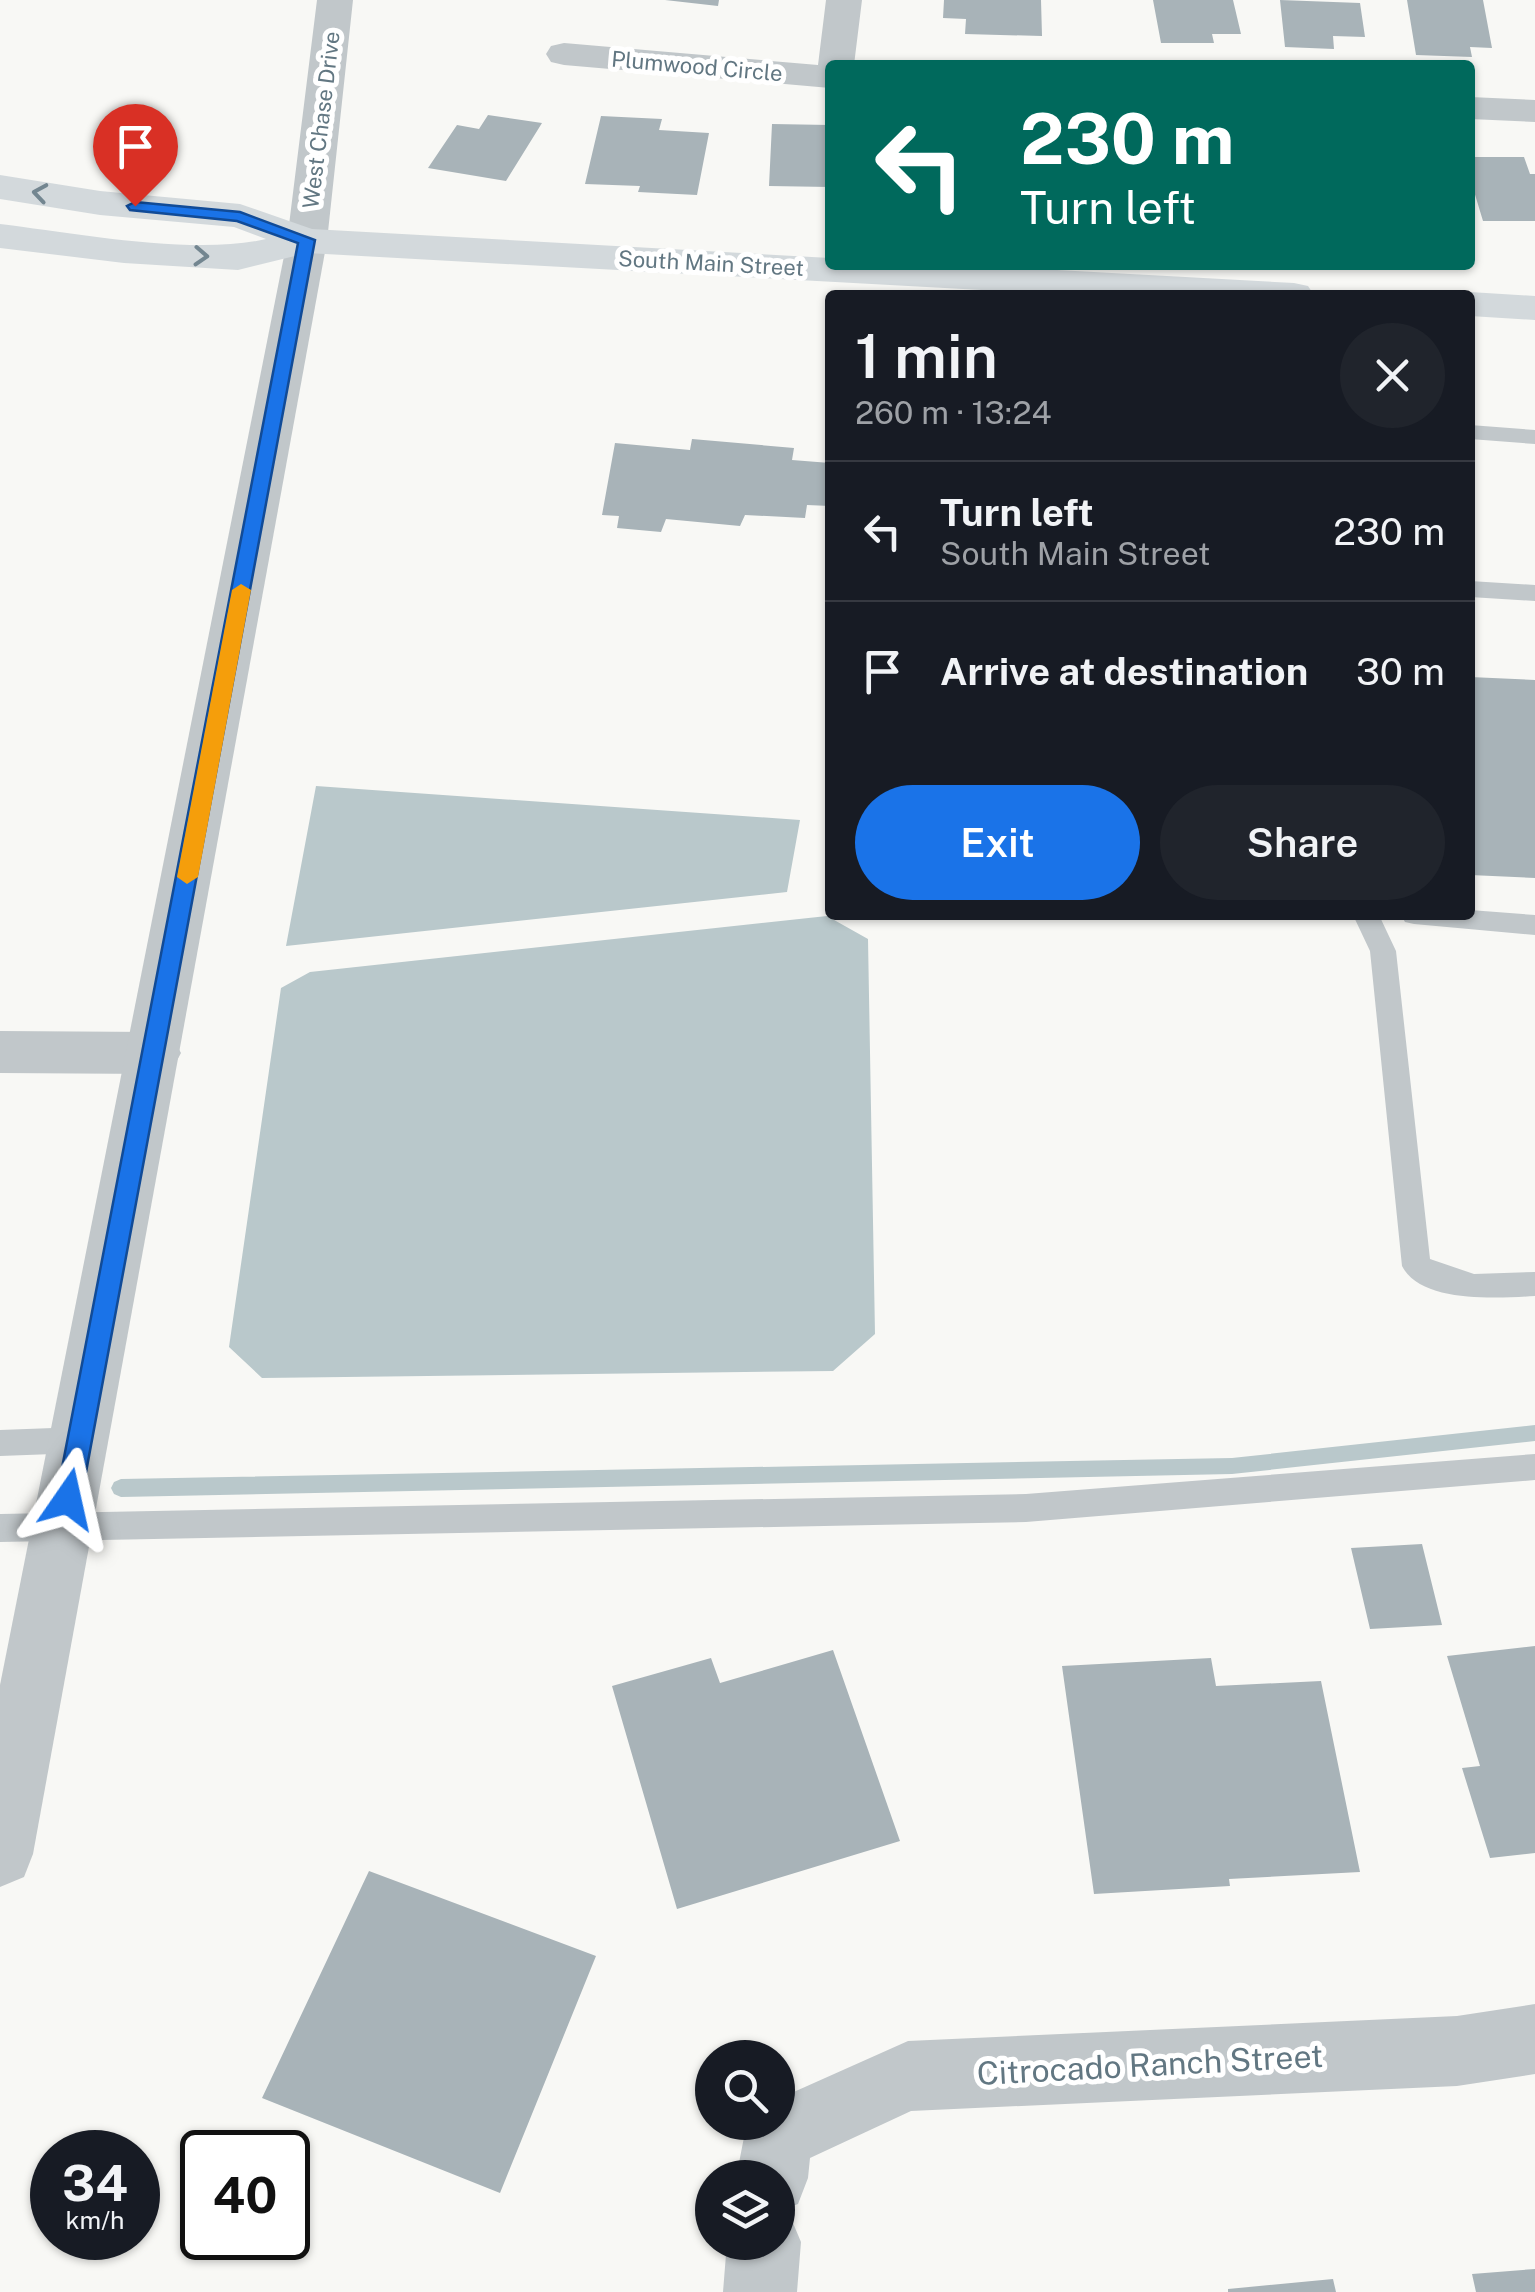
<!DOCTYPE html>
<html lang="en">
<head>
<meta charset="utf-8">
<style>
  :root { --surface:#171b24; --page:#20242c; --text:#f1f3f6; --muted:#9ea1a6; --line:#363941; --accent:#1a73e8 }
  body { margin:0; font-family:"Public Sans",sans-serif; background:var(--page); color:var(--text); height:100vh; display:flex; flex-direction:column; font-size:38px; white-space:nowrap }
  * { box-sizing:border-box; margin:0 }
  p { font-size:32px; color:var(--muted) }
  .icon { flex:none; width:55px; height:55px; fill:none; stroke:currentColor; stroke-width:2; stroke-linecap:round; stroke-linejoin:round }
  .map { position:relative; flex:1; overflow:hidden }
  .drawer { position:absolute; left:825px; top:290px; width:650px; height:630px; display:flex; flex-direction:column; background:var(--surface); border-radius:10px; box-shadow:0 2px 8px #0004 }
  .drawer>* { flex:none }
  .banner { position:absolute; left:825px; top:60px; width:650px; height:210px; border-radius:10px; box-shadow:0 2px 8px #0004; background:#00695c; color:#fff; overflow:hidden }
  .fabs { position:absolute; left:695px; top:2040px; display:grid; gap:20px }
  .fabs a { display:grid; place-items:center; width:100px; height:100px; border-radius:50%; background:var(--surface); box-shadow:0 2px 8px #0004; font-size:50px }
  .speed { position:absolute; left:30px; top:2130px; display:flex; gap:20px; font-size:50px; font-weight:700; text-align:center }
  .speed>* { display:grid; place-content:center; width:130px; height:130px; border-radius:50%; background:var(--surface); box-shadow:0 2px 8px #0004; line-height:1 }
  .speed small { font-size:25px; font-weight:400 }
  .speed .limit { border:5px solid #111; border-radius:15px; background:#fff; color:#111 }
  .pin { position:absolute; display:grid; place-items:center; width:85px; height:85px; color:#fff; margin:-102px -42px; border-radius:50% 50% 50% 0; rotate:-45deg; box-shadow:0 0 10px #0007 }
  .pin .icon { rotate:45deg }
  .me { position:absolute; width:110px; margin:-55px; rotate:11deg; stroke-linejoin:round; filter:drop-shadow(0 0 8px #0008) }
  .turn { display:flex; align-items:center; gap:35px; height:210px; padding:0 30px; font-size:45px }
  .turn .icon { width:130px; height:130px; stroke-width:2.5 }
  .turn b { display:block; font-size:70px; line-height:85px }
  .round { display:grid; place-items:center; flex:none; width:105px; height:105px; border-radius:52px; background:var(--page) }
  .summary { display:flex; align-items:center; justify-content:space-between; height:170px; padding:0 30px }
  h1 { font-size:60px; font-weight:600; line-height:75px }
  .primary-button { display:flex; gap:20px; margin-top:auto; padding:20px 30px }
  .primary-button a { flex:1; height:115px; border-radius:60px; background:var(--accent); color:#fff; font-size:40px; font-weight:600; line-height:115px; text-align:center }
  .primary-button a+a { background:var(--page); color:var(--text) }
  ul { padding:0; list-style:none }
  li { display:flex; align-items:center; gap:30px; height:140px; padding:0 30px; border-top:2px solid var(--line) }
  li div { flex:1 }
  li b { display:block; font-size:38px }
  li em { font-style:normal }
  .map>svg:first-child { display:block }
</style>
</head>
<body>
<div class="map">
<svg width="1535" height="2292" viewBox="0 0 1535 2292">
  <rect width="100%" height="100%" fill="#f8f8f5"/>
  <path fill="#b9c8cb" d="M316 786 800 820 787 892 286 946Z
    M827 916 868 939 875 1334 833 1371 262 1378 229 1347 281 988 310 972Z"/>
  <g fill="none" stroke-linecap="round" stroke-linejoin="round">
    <path fill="#b9c8cb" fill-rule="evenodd" d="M1535 1425V1441L1232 1474 121 1497 114 1494 111 1488 114 1482 121 1479 1232 1458Z"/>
  </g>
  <path fill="#a8b3b8" d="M665 0H719L718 6Z
    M944 0H1041L1042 36 965 34 966 19 943 18Z
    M1153 0H1233L1241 34H1212L1214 43H1161Z
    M1280 0 1360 3 1365 37 1333 36 1334 49 1285 47Z
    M1407 0H1483L1492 48 1470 47 1472 57 1416 55Z
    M488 115 542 123 506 181 428 168 457 125 479 129Z
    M601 116 662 119 659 130 709 133 697 195 638 192 640 186 585 184Z
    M772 124 830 125V187L769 186Z
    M1470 157H1524L1530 174H1535V221H1483L1470 178Z
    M692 439 794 448 792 460 830 463V506L807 505 805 518 745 515 740 526 666 519 661 532 617 528 619 516 602 515 615 443 690 450Z
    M1470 677 1535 680V878L1470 875Z
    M1422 1544 1442 1625 1370 1629 1351 1548Z
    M1535 1646V1853L1490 1858 1462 1768 1480 1766 1447 1656Z
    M833 1650 900 1841 677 1909 612 1686 711 1658 720 1683Z
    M1211 1658 1216 1686 1321 1681 1360 1872 1229 1879 1230 1886 1094 1894 1062 1666Z
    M369 1871 596 1956 500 2193 262 2098Z
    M1535 2269V2292H1476L1472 2274Z
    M1333 2279 1336 2292H1228V2289Z"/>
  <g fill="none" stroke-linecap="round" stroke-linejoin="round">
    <path fill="#c1c7ca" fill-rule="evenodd" d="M1470 425 1535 430V444L1470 439Z
      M1470 581 1535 585V601L1470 597Z
      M1470 910 1535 915V935L1414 924 1405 922 1401 915H1470Z
      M1353 915H1379L1396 951 1430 1259 1474 1274 1535 1272V1296C1500 1298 1421 1304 1402 1266L1370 951Z
      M80 1427 91 1431 95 1440 91 1449 80 1453 0 1456V1430Z
      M1535 1454V1480L1026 1522 0 1542V1514L1026 1494Z"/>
    <path fill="#c1c7ca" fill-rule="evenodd" d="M317 0H353L327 241 321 249 307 253 293 249 287 241Z
      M826 0H862L854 65H830V88L564 65 551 62 546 54 551 46 564 43 818 65Z
      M1470 97 1535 100V122L1470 119Z
      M0 1031 154 1032 173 1038 181 1053 173 1068 154 1074 0 1073Z
      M1535 2004V2074L1457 2086 911 2111 810 2158 808 2178 798 2204 779 2211 790 2216 801 2242 797 2292H723L727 2242H778V2178H736L747 2122H778V2099L908 2041 1457 2016Z"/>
    <path fill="#c1c7ca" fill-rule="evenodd" d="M307 229 321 233 327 241 33 1854 24 1877 0 1887V1685L287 241 293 233Z"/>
    <path fill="#d3d9dc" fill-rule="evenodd" d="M0 175 100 191 240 204 312 229 830 258V265H967L1294 283 1308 286 1314 295H1073L307 253 238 270 124 263 0 248V224C74 233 195 256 266 239L234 227 100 215 0 199Z
      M1470 292 1535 296V320L1470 316V295H1457Z"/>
  </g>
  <defs><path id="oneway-chevron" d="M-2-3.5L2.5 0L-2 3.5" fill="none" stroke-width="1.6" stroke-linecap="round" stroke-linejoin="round" transform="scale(2.5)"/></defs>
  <g stroke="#738690">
    <use href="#oneway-chevron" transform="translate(40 193) rotate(-171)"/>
    <use href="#oneway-chevron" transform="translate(201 256) rotate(3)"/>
  </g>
  <path fill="#1a73e8" stroke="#114b97" stroke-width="2.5" d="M135 202 240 212 315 240 81 1499 77 1507 68 1510 60 1507 56 1499 298 243 237 221 130 210 127 206Z"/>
  <path fill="#f59e0b" d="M241 584 251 590 198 877 187 884 177 877 232 590Z"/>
  <g text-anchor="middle" stroke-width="10" stroke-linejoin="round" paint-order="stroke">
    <g font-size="22" fill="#627782" stroke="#fff">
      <text transform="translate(697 66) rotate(5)" y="8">Plumwood Circle</text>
      <text transform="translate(321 120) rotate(-83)" y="8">West Chase Drive</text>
      <text transform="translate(711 263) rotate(3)" y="8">South Main Street</text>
    </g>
    <g font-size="32" fill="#627782" stroke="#fff">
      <text transform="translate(1150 2065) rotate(-3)" y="11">Citrocado Ranch Street</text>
    </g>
  </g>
</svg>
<div class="fabs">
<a><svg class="icon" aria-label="search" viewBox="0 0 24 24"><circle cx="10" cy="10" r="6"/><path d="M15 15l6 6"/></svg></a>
<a><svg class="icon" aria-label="layers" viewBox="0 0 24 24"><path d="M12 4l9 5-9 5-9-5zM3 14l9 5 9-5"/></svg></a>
</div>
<div class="speed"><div>34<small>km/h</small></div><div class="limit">40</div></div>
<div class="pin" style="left:135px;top:206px;background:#d93025"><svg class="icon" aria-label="arrive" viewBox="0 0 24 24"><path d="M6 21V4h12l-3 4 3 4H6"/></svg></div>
<svg class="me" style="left:68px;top:1499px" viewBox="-20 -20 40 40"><path d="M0-17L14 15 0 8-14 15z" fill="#1a73e8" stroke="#fff" stroke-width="4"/></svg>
<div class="banner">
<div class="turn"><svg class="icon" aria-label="left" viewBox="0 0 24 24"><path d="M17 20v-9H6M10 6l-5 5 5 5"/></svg><div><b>230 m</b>Turn left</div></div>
</div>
<section class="drawer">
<div class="summary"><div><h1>1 min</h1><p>260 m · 13:24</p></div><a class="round"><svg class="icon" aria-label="close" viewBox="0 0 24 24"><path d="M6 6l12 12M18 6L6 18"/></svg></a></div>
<ul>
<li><svg class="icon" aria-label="left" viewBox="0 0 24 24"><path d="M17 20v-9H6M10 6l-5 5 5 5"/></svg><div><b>Turn left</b><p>South Main Street</p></div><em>230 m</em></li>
<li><svg class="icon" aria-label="arrive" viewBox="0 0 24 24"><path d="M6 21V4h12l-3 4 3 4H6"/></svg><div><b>Arrive at destination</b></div><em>30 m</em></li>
</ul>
<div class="primary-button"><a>Exit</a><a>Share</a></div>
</section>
</div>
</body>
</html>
